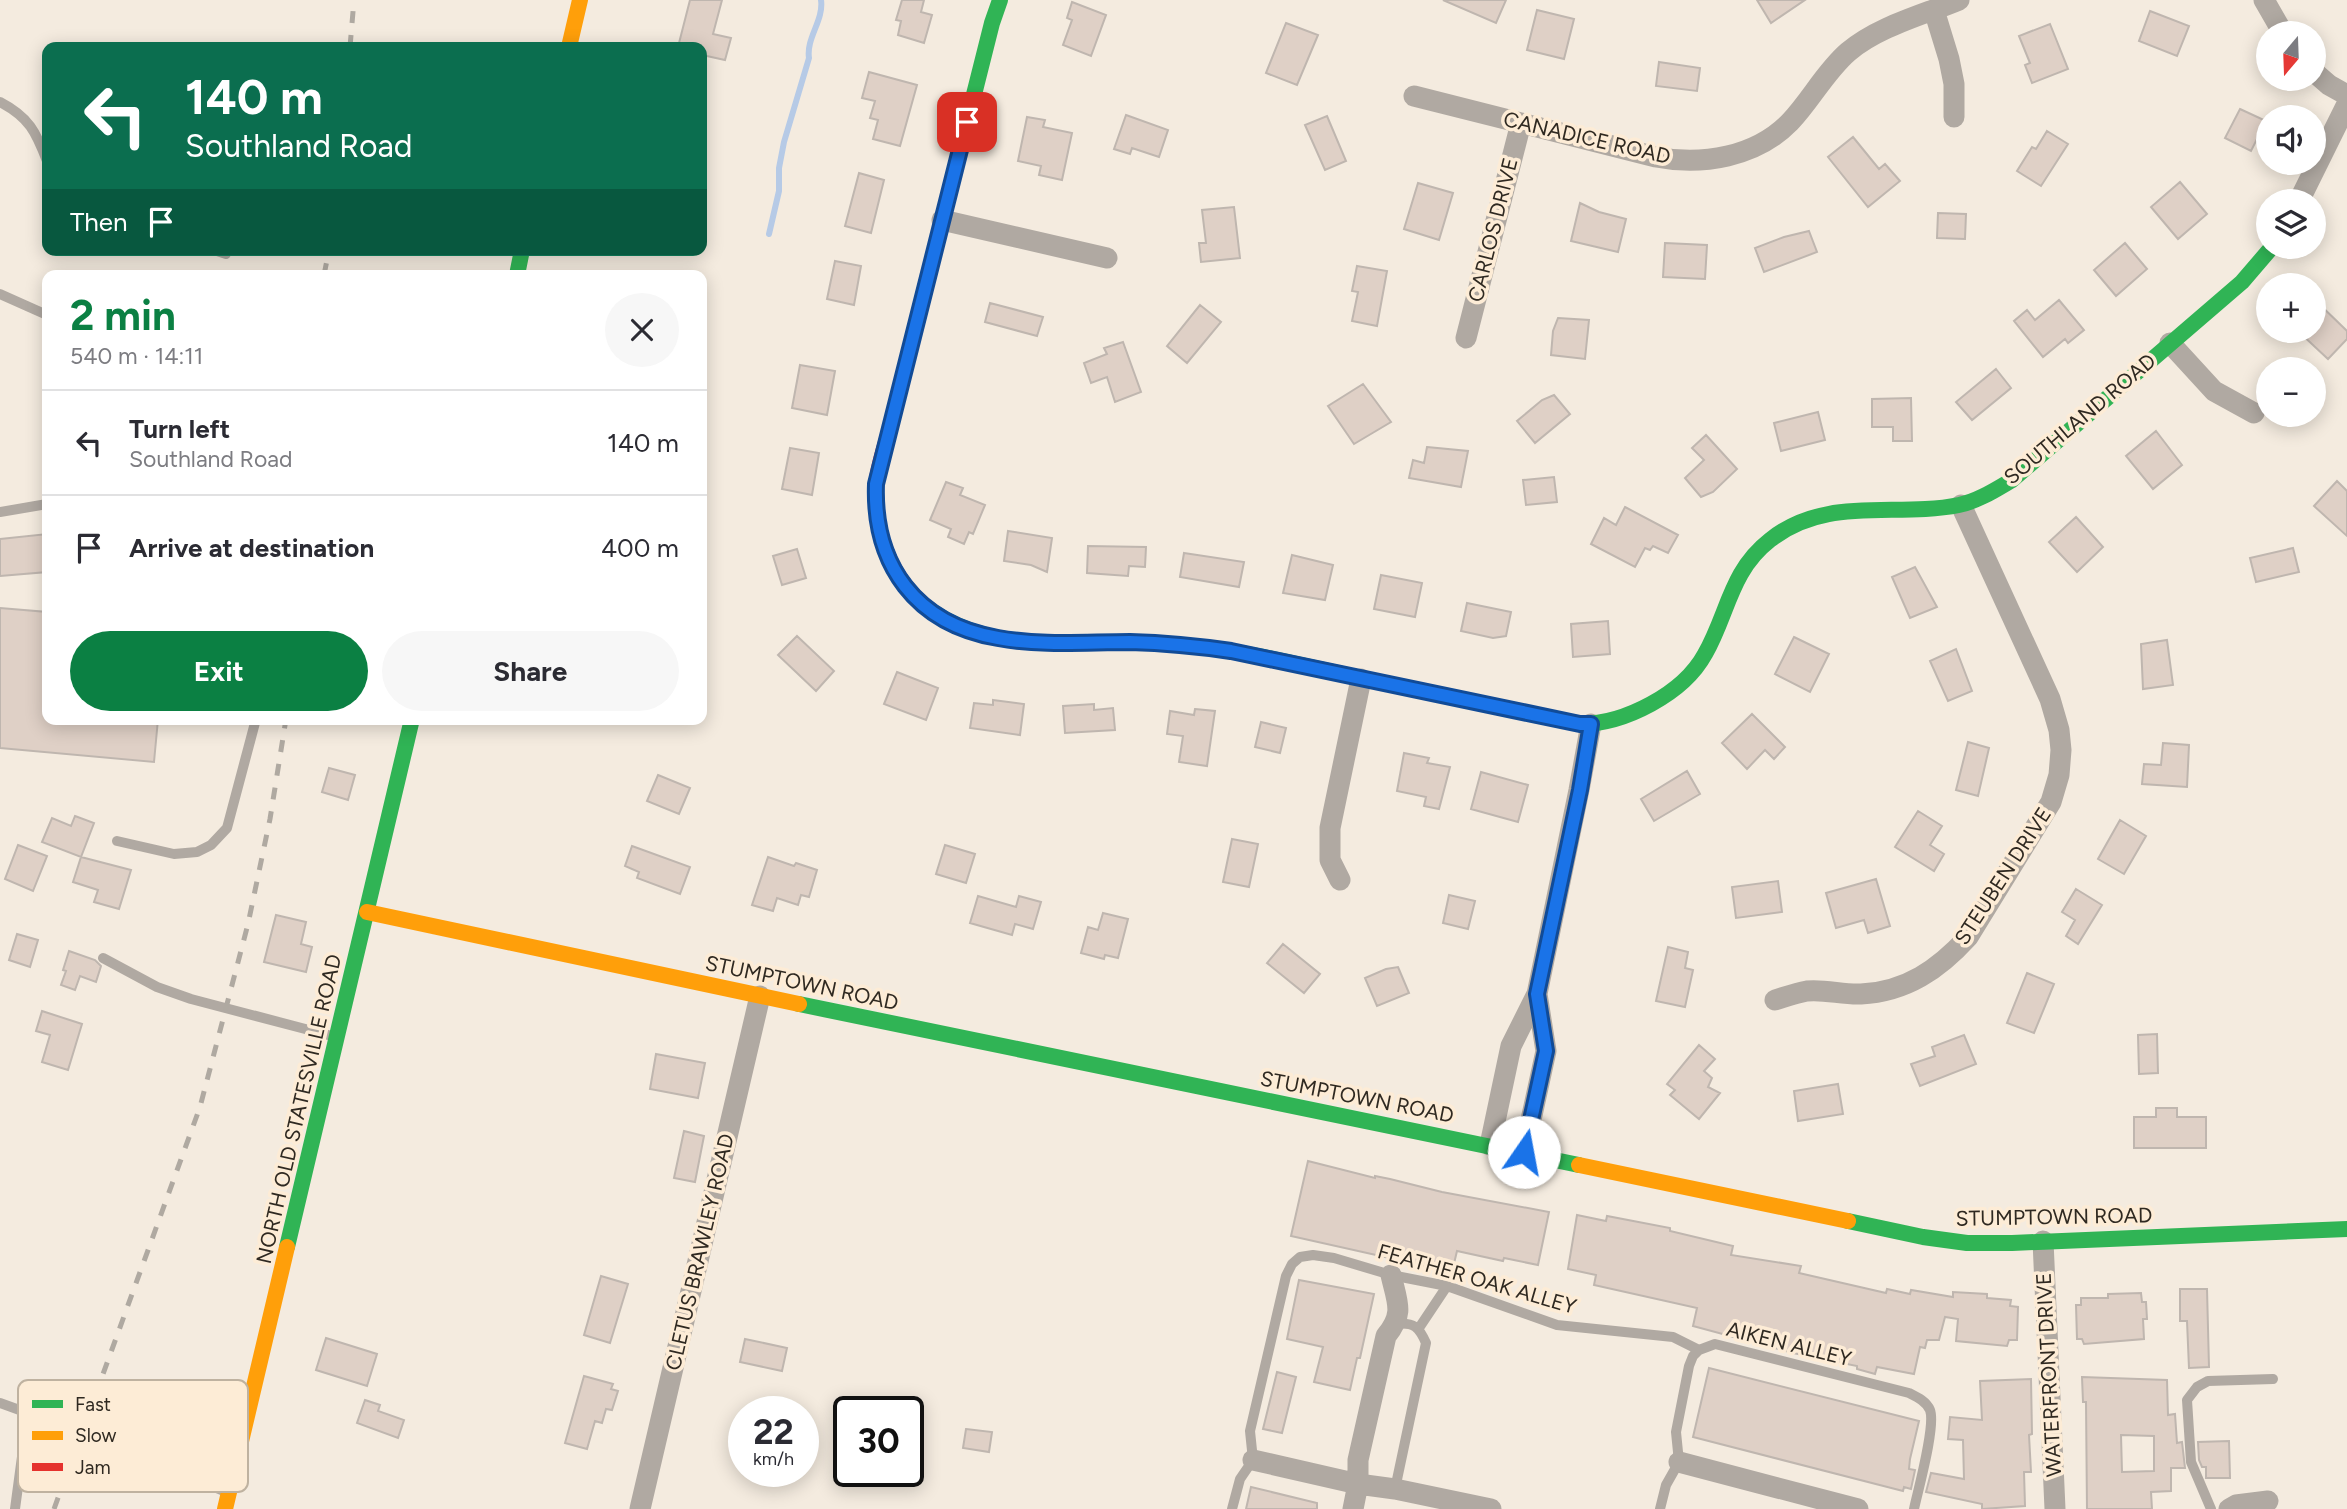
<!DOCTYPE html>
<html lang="en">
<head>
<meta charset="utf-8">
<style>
  :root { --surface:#fff; --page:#f7f7f7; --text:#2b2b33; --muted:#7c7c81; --line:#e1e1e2; --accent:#0b8043 }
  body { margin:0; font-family:Figtree,sans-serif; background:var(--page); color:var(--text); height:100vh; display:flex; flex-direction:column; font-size:26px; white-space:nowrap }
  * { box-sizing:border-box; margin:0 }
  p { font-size:23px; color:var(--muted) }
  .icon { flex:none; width:38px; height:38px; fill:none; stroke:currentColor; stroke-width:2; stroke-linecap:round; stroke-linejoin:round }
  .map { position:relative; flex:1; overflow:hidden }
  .side { position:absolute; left:42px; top:270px; width:665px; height:455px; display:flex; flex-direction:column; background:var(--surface); border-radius:14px; box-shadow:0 4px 18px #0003 }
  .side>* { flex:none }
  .banner { position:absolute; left:42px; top:42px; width:665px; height:214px; border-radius:14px; box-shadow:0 4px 18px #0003; background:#0b6e4f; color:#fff; overflow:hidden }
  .needle { width:46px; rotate:199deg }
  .fabs { position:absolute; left:2256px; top:21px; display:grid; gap:14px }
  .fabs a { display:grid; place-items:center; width:70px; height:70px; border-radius:50%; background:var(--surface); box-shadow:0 4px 18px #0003; font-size:35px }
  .speed { position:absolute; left:728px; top:1396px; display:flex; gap:14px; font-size:35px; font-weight:700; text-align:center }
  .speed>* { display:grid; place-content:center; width:91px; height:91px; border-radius:50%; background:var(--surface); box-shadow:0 4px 18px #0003; line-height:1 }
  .speed small { font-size:18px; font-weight:400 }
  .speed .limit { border:4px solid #111; border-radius:10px; background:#fff; color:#111 }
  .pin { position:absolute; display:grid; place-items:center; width:60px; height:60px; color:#fff; margin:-30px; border-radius:14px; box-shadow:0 4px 10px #0006 }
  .me { position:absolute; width:77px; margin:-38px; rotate:12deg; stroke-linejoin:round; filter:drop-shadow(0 0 5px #0008) }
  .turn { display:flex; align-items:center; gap:24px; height:147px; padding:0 28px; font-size:32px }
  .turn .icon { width:91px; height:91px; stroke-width:2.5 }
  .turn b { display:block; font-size:49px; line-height:60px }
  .then { display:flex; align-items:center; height:66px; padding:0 28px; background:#0003; gap:14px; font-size:26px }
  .round { display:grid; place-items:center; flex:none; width:74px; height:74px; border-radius:37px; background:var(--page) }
  .summary { display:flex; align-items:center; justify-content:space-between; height:119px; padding:0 28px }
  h1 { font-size:42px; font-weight:700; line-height:52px; color:var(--accent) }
  .button { display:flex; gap:14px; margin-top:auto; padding:14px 28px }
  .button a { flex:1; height:80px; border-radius:42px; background:var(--accent); color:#fff; font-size:28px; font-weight:700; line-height:80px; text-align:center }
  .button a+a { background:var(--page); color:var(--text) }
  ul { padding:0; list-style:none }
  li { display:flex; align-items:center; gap:21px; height:105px; padding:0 28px; border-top:2px solid var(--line) }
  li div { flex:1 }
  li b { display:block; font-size:26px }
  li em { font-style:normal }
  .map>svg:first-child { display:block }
</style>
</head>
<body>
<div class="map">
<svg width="2347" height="1509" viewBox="0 0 2347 1509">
  <rect width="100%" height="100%" fill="#f4ebdf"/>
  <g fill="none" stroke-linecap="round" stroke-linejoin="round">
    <path stroke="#b6cae6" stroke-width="6" d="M769 234 779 191V168L784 142 809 58C806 38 824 20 821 0"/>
  </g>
  <path fill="#dfd0c6" stroke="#bfb6af" stroke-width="2" fill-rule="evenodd" d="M690 0H722L713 34 731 38 725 60 702 55V47H678Z
    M902 0H924L921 12 932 15 924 43 898 35 901 21 896 20Z
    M1443 0H1506L1496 23Z
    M1757 0H1805L1771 23Z
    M1072 2 1106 15 1091 56 1063 45 1072 20 1067 18Z
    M1537 10 1574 19 1564 59 1527 50Z
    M2150 11 2189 26 2177 56 2139 41Z
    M1286 23 1318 35 1297 85 1266 73Z
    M2050 24 2068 69 2032 83 2025 65 2030 63 2019 36Z
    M1659 62 1700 68 1697 91 1656 86Z
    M869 72 917 85 900 146 873 139 878 120 870 118 875 101 862 98Z
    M2240 109 2266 121 2251 151 2225 138Z
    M1126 115 1168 130 1159 157 1132 148 1130 154 1114 149Z
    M1327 116 1346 161 1325 170 1305 125Z
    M1027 117 1045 120 1043 127 1072 133 1062 180 1039 175 1041 166 1018 161Z
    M2047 131 2068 144 2041 186 2017 171 2032 147 2036 149Z
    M1853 137 1879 169 1885 164 1900 181 1868 207 1828 157Z
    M859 173 884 180 871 233 845 226Z
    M2180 182 2207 214 2178 239 2151 207Z
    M1418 183 1453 193 1439 240 1404 229Z
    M1580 203 1599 212 1626 219 1618 252 1571 241Z
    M1234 207 1240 258 1201 262 1199 243H1206L1202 210Z
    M1938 213 1966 214 1965 239 1937 238Z
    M1809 231 1817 252 1764 272 1755 248 1784 237Z
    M1665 243 1707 245 1705 279 1663 277Z
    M2125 243 2147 269 2116 296 2094 270Z
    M835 261 861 266 854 305 827 299Z
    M1357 266 1387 271 1377 326 1352 321 1358 292 1352 291Z
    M2314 299 2347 331V339L2328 359 2298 331H2314Z
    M2059 300 2084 330 2068 343 2065 339 2043 357 2014 321 2027 310 2035 320Z
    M990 303 1043 317 1037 336 985 322Z
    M1200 305 1221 322 1187 363 1167 346Z
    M1558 318 1589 320 1585 359 1551 355 1553 331Z
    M1123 342 1141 392 1115 402 1107 377 1091 383 1084 363 1107 354 1104 348Z
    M800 365 835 371 827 415 792 408Z
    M1996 369 2011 388 1972 420 1956 402Z
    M1363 384 1391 422 1354 444 1328 406Z
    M1554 395 1570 414 1535 443 1517 421 1542 400Z
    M1911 398 1912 441H1893V427H1872V399Z
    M1818 412 1825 440 1781 451 1774 423Z
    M2156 431 2182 465 2153 489 2126 456Z
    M1706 435 1737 469 1713 492 1701 497 1685 478 1704 460 1692 448Z
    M1427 447 1468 451 1461 487 1409 478 1413 460 1424 463Z
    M790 448 819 453 812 495 782 489Z
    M1554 477 1557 502 1526 505 1523 480Z
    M2337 481 2347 491V536L2314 506Z
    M946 482 963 488 960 495 985 505 973 534 969 532 964 544 948 537 951 529 930 520Z
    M1625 507 1678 535 1668 553 1653 546 1650 550 1645 548 1635 567 1591 544 1604 518 1616 525Z
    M2076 517 2103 547 2077 572 2049 542Z
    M1008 531 1052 538 1047 572 1031 565 1004 561Z
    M47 534V572L0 576V539Z
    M1088 546 1146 547 1145 567 1129 566 1128 576 1087 573Z
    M2293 548 2299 572 2256 582 2250 558Z
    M797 549 806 578 782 585 773 556Z
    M1184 553 1244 562 1239 587 1180 577Z
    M1292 555 1333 565 1325 600 1283 593Z
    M1915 567 1937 607 1910 618 1892 577Z
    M1381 575 1422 583 1415 617 1374 609Z
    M1467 603 1511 612 1506 636 1493 638 1461 631Z
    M0 608 47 612V719H158L154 762 0 748Z
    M1608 621 1610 654 1573 657 1571 624Z
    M797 636 834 671 816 691 778 655Z
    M1794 637 1829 654 1810 692 1775 674Z
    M2167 640 2173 685 2143 689 2141 644Z
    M1956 649 1972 691 1948 701 1930 661Z
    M897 672 938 688 926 720 884 704Z
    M993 700 1024 704 1020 735 970 728 974 703 993 705Z
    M1094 704V710L1113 708 1115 730 1065 733 1063 706Z
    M1195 709 1215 711 1207 766 1179 762 1183 736 1167 734 1170 711 1194 715Z
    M1752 714 1785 747 1774 759 1765 750 1747 769 1722 743Z
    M1261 722 1286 728 1280 753 1255 747Z
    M1968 742 1989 748 1978 796 1956 790Z
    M2163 743 2189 745 2187 787 2142 784 2144 764 2161 765Z
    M1404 753 1429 758 1427 763 1450 767 1439 809 1424 806 1426 797 1397 791Z
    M329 768 355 775 348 800 322 792Z
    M1687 771 1700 794 1654 821 1641 799Z
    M1481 772 1528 785 1518 822 1471 809Z
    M658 775 690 788 679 814 647 801Z
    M1918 811 1942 826 1930 845 1944 854 1934 871 1895 847Z
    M75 816 94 823 81 857 42 842 52 818 71 826Z
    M2120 820 2146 836 2124 874 2098 859Z
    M1232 839 1258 844 1249 887 1223 882Z
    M18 845 47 856 33 891 5 879Z
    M945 845 975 854 966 883 936 874Z
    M632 846 690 867 680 894 637 878 639 872 625 866Z
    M81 857 131 870 119 909 94 902 98 890 73 882Z
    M768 857 794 866 796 863 817 870 809 897 801 895 798 905 777 898 773 911 752 905Z
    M1876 879 1890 926 1868 933 1864 920 1836 928 1826 893Z
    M1778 881 1782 912 1736 918 1732 887Z
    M2076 889 2102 905 2078 944 2066 936 2075 920 2062 912Z
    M1449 895 1475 901 1468 929 1443 923Z
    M978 896 1016 907 1019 896 1041 902 1033 929 1015 924 1012 935 970 923Z
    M1103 913 1128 919 1118 958 1105 955 1104 959 1081 953 1088 927 1098 930Z
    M276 915 306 922 301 944 312 947 306 972 264 962Z
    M17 934 38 940 30 967 9 960Z
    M1283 944 1320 974 1304 993 1267 963Z
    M1668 947 1688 952 1685 968 1693 970 1685 1007 1656 1001Z
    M69 951 95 960 101 966 96 982 80 976 75 990 61 985 66 971 63 970Z
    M1398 967 1409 993 1377 1006 1365 978 1386 969Z
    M2027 973 2054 984 2034 1033 2007 1023Z
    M42 1011 82 1024 68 1070 42 1062 50 1035 36 1031Z
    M2157 1034 2158 1073 2139 1074 2138 1035Z
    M1964 1035 1976 1064 1920 1086 1911 1064 1935 1056 1932 1047Z
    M1699 1045 1715 1059 1704 1071 1712 1078 1708 1087 1720 1093 1699 1119 1670 1095 1675 1090 1667 1084Z
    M656 1054 705 1063 698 1098 650 1089Z
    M1838 1084 1843 1114 1798 1121 1794 1091Z
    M2156 1108H2177V1117H2206V1148H2134V1117H2156Z
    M684 1131 704 1136 695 1182 674 1178Z
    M1308 1161 1375 1178V1176L1390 1179 1442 1192 1549 1212 1538 1265 1504 1258 1503 1261 1457 1251 1452 1272 1291 1236Z
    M1577 1215 1606 1221 1607 1216 1670 1228V1231L1733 1246 1731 1255 1801 1266 1799 1273 1886 1293 1887 1289 1910 1294 1911 1290 1953 1297V1292L1987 1294V1298L2011 1300 2010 1306 2018 1307 2017 1340H2009L2007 1346 1956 1341 1958 1319 1945 1317 1939 1340H1927L1925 1348 1920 1347 1914 1374 1877 1367 1875 1374 1857 1369V1366L1793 1353 1693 1326 1697 1308 1594 1285 1596 1275 1568 1269Z
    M601 1276 628 1284 610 1343 584 1335Z
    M1299 1280 1374 1294 1360 1358H1357L1350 1390 1314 1382 1323 1347 1287 1339Z
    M2180 1289H2207L2209 1367 2189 1368 2187 1321H2180Z
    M2141 1293 2142 1302H2146L2147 1319H2143L2144 1339 2084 1344 2082 1339H2077L2076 1305H2081V1298H2108V1294Z
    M326 1338 377 1354 367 1386 316 1370Z
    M745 1339 787 1348 782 1371 740 1362Z
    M1709 1368 1919 1421 1910 1459 1909 1469 1915 1470 1911 1489 1904 1487 1903 1491 1693 1437Z
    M1277 1372 1296 1377 1282 1433 1263 1429Z
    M584 1376 613 1384 611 1389 618 1391 612 1410 606 1409 602 1423 595 1421 587 1449 565 1443Z
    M2082 1377 2167 1380 2168 1415 2175 1414 2177 1443 2182 1442 2185 1468H2171V1491L2151 1492 2152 1509H2087L2086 1402H2083ZM2121 1435 2154 1436V1471L2122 1472Z
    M2031 1379 2032 1434 2029 1435 2031 1472H2024L2025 1506 1982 1509V1504L1926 1492 1931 1473 1964 1479 1963 1440 1948 1439 1950 1417 1982 1420 1980 1381Z
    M365 1400 380 1405 378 1411 404 1420 398 1438 357 1423Z
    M966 1429 992 1432 989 1452 963 1448Z
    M2229 1441 2230 1478H2206V1467H2202L2199 1460 2198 1442Z
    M1251 1487 1317 1503V1509H1246Z"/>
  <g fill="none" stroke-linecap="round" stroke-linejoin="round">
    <path stroke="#b0a9a2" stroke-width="10" d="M0 102C29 117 36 132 47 161
      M214 250 226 254V250
      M0 294 47 315
      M0 512 47 504
      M117 841 174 854 197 852 211 845 227 828 256 719
      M103 958 157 987 191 999 332 1036
      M1419 1328 1447 1286
      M0 1403 83 1433 226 1492
      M1395 1489 1426 1343C1419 1327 1414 1322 1396 1324
      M15 1509 28 1412
      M1232 1509 1240 1479 1253 1460 1250 1431 1286 1276 1292 1264 1300 1257 1313 1255 1334 1258 1391 1275 1447 1286 1557 1325 1673 1337 1699 1350
      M1660 1509 1666 1485 1679 1462 1676 1432 1689 1366 1693 1356 1699 1350 1715 1344 1909 1393C1917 1397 1926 1401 1930 1410 1936 1426 1918 1490 1914 1509
      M2211 1509 2191 1462 2187 1400 2197 1387 2208 1381 2273 1379"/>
    <path stroke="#b0a9a2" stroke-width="21" d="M2264 0 2283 33
      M1934 10 1949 59 1954 84V117
      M2314 72 2329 85 2347 95
      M1414 96 1656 157C1702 166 1756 157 1790 122 1811 100 1825 72 1848 52 1879 26 1923 15 1959 0
      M2299 201 2347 104
      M942 220 1107 258
      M1466 338 1521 123
      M2170 343 2214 391 2254 413
      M1340 880 1330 860V828L1361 679
      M1775 1000C1785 997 1796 993 1807 991 1825 989 1843 995 1861 994 1906 992 1939 969 1968 937L2051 802 2059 775 2061 750 2059 730 2050 699 1961 505
      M1490 1145 1511 1046 1537 994 1579 790 1591 724
      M1524 1152 1546 1051 1537 994
      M2043 1241 2055 1509
      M1253 1460 1358 1484 1395 1489 1491 1509
      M1679 1462 1858 1509
      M640 1509 760 996
      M1353 1509 1358 1484V1460L1386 1336C1405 1313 1397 1302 1391 1275
      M2229 1509 2236 1505 2268 1501"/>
    <path stroke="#30b455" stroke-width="16" d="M517 275 522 250
      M890 428 992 23 1000 0
      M932 611C989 651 1062 642 1128 642 1149 642 1171 644 1192 646 1250 652 1308 667 1365 679
      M1581 724C1606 724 1629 716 1651 704 1673 692 1693 676 1705 654 1728 614 1730 571 1770 540 1826 495 1895 518 1959 505 1978 501 1995 490 2012 480L2242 282 2272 247
      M799 1004 1579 1165
      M1848 1221 1923 1237 1967 1243H2012L2347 1229
      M287 1247 412 719"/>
    <path stroke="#ff9f0a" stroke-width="16" d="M569 47 580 0
      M1365 679 1581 724
      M367 912 799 1004
      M1579 1165 1848 1221
      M225 1509 287 1247"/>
    <path stroke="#e5322d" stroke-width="16" d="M890 428C885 447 877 468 876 487 874 534 892 583 932 611"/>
    <path stroke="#afa9a1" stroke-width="5" stroke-dasharray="12 12" stroke-linecap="butt" d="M350 47 354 0
      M324 275 329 250
      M54 1509 200 1107 248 924 270 819 286 719"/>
  </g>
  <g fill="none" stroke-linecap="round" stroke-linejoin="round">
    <g stroke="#114b97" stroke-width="18">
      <path id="route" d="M967 122 876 484C873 565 916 624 998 638 1042 646 1086 642 1130 642 1165 643 1197 646 1231 651L1580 724H1591L1580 790 1537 994 1546 1051 1524 1152"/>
    </g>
    <use href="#route" stroke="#1a73e8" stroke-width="12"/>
  </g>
  <g text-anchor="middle" stroke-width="7" stroke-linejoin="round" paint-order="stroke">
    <g font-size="21" fill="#2f2921" stroke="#fdecd6">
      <text transform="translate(1587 138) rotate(13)" y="7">CANADICE ROAD</text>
      <text transform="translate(1493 230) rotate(-76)" y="7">CARLOS DRIVE</text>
      <text transform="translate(2080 419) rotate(-40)" y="7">SOUTHLAND ROAD</text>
      <text transform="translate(2003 876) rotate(-57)" y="7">STEUBEN DRIVE</text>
      <text transform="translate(802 983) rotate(12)" y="7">STUMPTOWN ROAD</text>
      <text transform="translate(1357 1097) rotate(11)" y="7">STUMPTOWN ROAD</text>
      <text transform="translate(299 1109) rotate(-77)" y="7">NORTH OLD STATESVILLE ROAD</text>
      <text transform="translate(2054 1217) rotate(-1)" y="7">STUMPTOWN ROAD</text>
      <text transform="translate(700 1252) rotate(-77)" y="7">CLETUS BRAWLEY ROAD</text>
      <text transform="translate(1477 1279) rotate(16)" y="7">FEATHER OAK ALLEY</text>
      <text transform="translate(1789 1344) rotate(14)" y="7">AIKEN ALLEY</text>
      <text transform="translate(2049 1375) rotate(-93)" y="7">WATERFRONT DRIVE</text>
    </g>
  </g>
  <rect x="18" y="1380" width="230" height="112" rx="10" fill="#fdecd6" stroke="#bfb2a0" stroke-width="2"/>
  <rect x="32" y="1400" width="31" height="8" fill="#30b455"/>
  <rect x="32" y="1431" width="31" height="9" fill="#ff9f0a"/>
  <rect x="32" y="1463" width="31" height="8" fill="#e5322d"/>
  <g font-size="19" fill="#2f2921">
    <text x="75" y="1411">Fast</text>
    <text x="75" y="1442">Slow</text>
    <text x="75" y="1474">Jam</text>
  </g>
</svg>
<div class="fabs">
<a><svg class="needle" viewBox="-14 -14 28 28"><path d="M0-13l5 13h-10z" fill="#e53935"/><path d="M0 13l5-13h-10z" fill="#7c7c81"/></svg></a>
<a><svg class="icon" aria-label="sound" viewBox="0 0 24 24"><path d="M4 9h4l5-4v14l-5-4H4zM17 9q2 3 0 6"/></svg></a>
<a><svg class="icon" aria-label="layers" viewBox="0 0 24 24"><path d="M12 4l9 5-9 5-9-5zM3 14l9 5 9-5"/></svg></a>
<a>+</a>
<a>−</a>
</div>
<div class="speed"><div>22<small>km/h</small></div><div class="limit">30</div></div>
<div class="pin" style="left:967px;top:122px;background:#d93025"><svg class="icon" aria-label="arrive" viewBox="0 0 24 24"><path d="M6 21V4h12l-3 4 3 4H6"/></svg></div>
<svg class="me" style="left:1524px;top:1152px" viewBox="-20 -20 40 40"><circle r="19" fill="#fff"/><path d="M0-13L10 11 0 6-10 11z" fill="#1a73e8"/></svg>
<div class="banner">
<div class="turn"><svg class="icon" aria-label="left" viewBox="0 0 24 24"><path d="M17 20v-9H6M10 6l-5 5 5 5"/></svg><div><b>140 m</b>Southland Road</div></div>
<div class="then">Then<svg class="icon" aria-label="arrive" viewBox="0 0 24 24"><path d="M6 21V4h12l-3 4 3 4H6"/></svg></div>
</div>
<section class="side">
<div class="summary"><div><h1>2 min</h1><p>540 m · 14:11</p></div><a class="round"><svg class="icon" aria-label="close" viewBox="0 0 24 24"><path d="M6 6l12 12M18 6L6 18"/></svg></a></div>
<ul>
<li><svg class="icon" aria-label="left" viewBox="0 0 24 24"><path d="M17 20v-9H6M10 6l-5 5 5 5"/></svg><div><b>Turn left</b><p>Southland Road</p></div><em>140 m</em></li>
<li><svg class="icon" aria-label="arrive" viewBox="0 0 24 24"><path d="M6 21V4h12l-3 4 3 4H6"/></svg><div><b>Arrive at destination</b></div><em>400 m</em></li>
</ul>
<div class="button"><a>Exit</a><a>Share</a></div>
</section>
</div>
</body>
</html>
